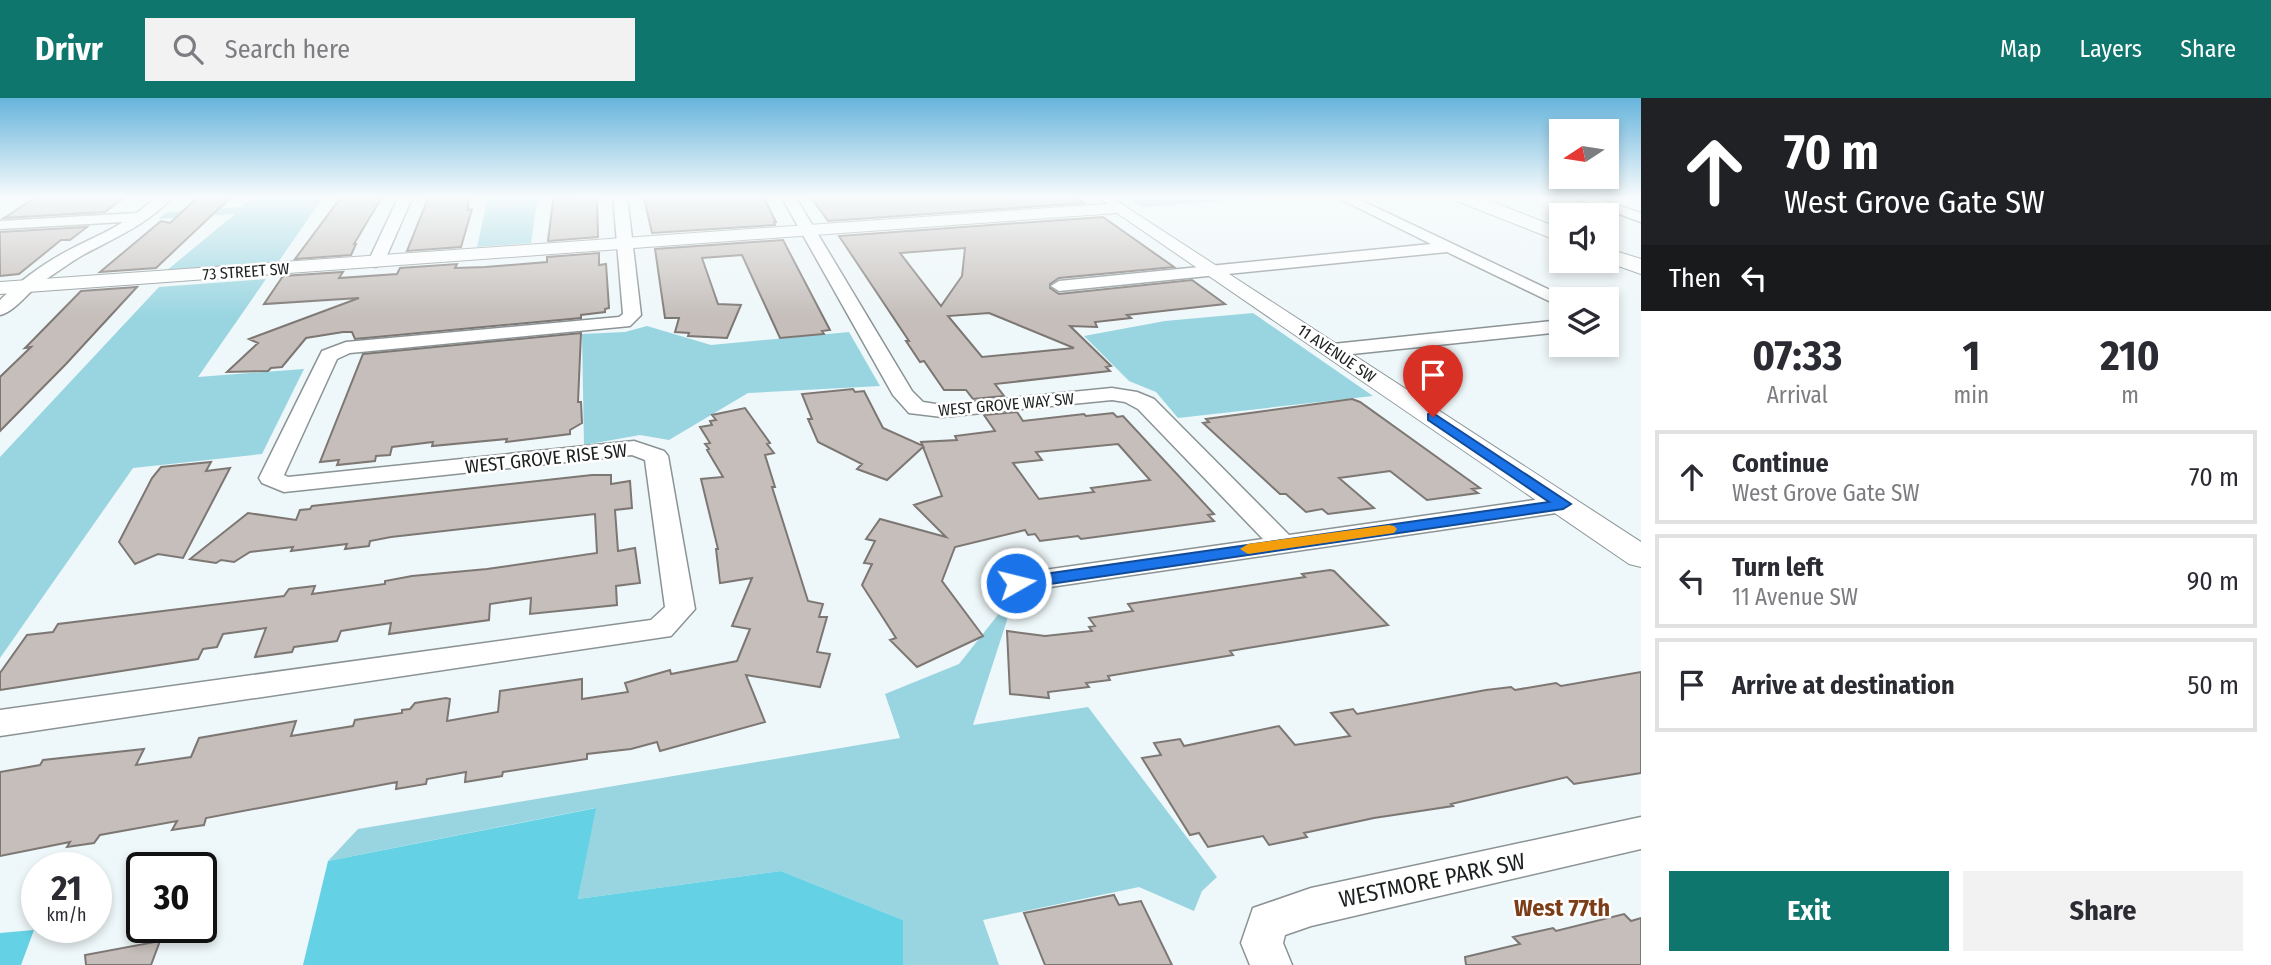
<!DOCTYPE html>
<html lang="en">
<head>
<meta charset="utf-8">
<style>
  :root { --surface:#fff; --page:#f2f2f3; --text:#2b2b33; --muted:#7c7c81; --line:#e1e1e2; --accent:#0f766e }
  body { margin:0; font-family:"Fira Sans Condensed",sans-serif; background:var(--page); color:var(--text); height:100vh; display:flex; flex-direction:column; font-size:26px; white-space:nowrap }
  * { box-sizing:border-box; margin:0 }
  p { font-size:23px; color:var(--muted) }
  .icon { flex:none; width:38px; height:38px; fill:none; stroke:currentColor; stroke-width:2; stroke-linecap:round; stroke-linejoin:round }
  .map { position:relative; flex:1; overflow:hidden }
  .side { display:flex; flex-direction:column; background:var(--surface); width:630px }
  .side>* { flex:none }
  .top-card { background:#202124; color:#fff; overflow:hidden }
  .needle { width:46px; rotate:258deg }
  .controls { position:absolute; left:1549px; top:21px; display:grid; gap:14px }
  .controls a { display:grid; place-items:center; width:70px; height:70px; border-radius:0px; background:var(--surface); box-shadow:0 4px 10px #0003; font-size:35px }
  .speed { position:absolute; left:21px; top:754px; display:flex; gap:14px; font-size:35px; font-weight:700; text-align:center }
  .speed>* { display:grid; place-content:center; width:91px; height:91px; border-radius:50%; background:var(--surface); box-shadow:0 4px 10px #0003; line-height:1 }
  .speed small { font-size:18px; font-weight:400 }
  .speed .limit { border:4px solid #111; border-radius:10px; background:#fff; color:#111 }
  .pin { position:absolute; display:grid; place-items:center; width:60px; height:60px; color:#fff; margin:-72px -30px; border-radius:50% 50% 50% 0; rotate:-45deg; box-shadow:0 0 7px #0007 }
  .pin .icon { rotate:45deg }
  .me { position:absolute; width:77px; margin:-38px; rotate:82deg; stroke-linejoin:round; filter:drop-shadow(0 0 5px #0008) }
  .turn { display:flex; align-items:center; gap:24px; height:147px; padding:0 28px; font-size:32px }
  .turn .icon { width:91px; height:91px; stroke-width:2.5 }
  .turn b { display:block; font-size:49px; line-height:60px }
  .then { display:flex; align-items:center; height:66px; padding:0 28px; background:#0003; gap:14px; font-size:26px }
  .eta { display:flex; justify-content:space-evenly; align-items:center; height:119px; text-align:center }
  .eta b { font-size:42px; font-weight:700; line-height:49px }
  .primary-button { display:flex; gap:14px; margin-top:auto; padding:14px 28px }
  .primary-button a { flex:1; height:80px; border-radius:0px; background:var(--accent); color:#fff; font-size:28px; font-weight:700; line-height:80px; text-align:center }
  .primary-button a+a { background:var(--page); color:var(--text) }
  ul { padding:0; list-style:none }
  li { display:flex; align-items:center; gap:21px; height:94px; margin:0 14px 10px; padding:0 14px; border:4px solid var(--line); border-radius:0px }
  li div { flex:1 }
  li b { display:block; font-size:26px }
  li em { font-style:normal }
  header { display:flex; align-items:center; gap:42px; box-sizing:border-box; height:98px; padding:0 35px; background:var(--accent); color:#fff }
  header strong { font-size:33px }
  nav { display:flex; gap:38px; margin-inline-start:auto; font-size:24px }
  .search { width:490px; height:63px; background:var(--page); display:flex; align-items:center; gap:18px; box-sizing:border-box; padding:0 24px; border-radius:0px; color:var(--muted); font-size:26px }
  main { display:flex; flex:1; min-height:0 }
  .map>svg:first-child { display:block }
</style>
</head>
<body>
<header>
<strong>Drivr</strong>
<div class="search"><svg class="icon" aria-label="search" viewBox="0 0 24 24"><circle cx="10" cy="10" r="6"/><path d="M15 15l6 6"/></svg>Search here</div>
<nav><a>Map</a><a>Layers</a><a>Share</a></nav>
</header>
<main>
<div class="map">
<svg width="1641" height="867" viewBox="0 0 1641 867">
  <rect width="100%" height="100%" fill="#eef7f9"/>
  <path fill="#99d5e0" d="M251 98H324L279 163 166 173 235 116 158 121 167 114 243 109Z
    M488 98H581L543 100 537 103 531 145 477 149Z
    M1124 98H1258L1263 100 1141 109Z
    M266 181 198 279 304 271 262 356 133 370 0 560V359L159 189Z
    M1253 215 1373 298 1178 320 1156 294 1129 283 1084 238 1165 223Z
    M647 228 711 247 849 234 880 288 748 295 669 342 640 337 584 347 582 236 625 234Z
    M1001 513 1009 516 973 627 1088 609 1217 779 1202 793 1194 813 1139 789 983 822 999 867H903V822L781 773 578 801 595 710 328 763 358 731 900 640 885 596 959 566Z"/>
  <path fill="#65d1e4" d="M596 710 578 801 781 773 903 822V867H303L328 763Z
    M34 832 21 867H0V835Z"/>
  <path fill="#c5beba" stroke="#7d7774" stroke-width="2" fill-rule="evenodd" d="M38 98H126L105 114 4 120Z
    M199 98H232L156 170 100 174 161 123 170 125Z
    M342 98 382 99 354 146H356L351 157 295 161Z
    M429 98H469L468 112 472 111 461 149 407 153Z
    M592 98V102H597L598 139 548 143 553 103 556 100Z
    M652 98H756L764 100 776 124H774L775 127 652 135 644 100Z
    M810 98H1074L1084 105 828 123Z
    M1103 119 1174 169 1059 180 1050 186V190L1059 196 1192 182 1225 206 1127 217 1131 220 1095 224 1097 229 1070 228 1111 268 1106 269 1110 273 995 286 1004 298 973 301 966 292H944L924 263 920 264 906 243H909L839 138ZM965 150 962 178 941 208 900 155ZM989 215 1074 250 982 259 948 218Z
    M87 129 70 142H61L19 176 0 178V134Z
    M783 142 830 232 822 233 824 236 780 240 742 157 702 160 718 206 741 207 727 240 688 238 689 235 675 234 679 220H665L655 151Z
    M599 155V167L606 166 609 210 605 211V214L581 217V220L355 241 352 234H343L306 240 282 269 271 270 268 273 227 274 258 245 249 241 359 200 264 206 283 178 343 174 339 180 397 176 400 170 457 166 455 170 485 169 547 164V159Z
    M137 189 66 266 0 333V279L31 249 25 250 81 193Z
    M581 235 578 304H581L582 325 570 332V336L506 344 507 341 432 348 433 344 392 349 390 357 376 358 375 363 337 367 339 362 320 364 363 256Z
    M853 291 855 294 864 293 883 330 923 348 921 344 957 342 955 338 995 333 984 317 1017 314 1023 323 1084 316 1086 318 1113 315 1117 319 1123 318 1214 416 1208 417 1214 423 1081 441 1078 438 1040 443 1035 436 1028 437 1025 432 955 449 942 483 983 538 917 569 890 542 896 540 862 487 872 466 864 465 875 443 866 441 880 421 946 439 914 407 942 398 923 349 887 382 857 371 862 366 818 344 808 321H812L802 296ZM1118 346 1150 382 1091 390 1094 394 1039 401 1013 365 1042 362 1036 354Z
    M1352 301 1360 304 1480 390 1472 391 1478 395 1427 402 1390 373 1339 380 1374 410 1328 416 1322 411 1306 414 1286 396H1280L1203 325 1209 324 1206 321Z
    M745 310 770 345 767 346 774 355 765 357 775 389H772L808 503 823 506 819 519H827L817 554 830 556 820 589 746 577 765 624 660 653 657 644 631 651 587 656V661L503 674 502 678 465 684 466 674 427 681 426 686 396 691 397 684 206 720 204 727 172 732 177 723 100 737 94 745 67 749 70 744 0 758V674L40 667 43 662 144 651 136 667 191 659 199 640 296 623 291 638 353 628 355 622 402 615V612L410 611 415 605 446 600 450 601 447 623 498 614 500 593 582 581V601L628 594 625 585 670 572 671 576 737 563 750 531 732 528 752 480 720 485 716 451H718L701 381 723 379 707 352 709 351 705 346 710 345 700 329 712 327 710 323 716 322 712 317Z
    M211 364 206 373 230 370 183 460 158 456 135 466 119 444 152 380 161 369Z
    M592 377H611V386L630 383 632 410 615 412 618 453 635 450 640 485 616 488 617 507 530 516 531 500 490 506 489 522 389 536 391 525 341 533 337 543 294 549 292 554 255 559 266 530 223 536 217 549 203 551 198 561 0 592V575L27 537 53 534 58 526 284 498 289 491 315 488 312 496 385 486V483L412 478 487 471 597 455 595 416 391 439 370 443 369 448 345 451 347 446 291 453 293 449 250 454 234 464 221 462 216 465 190 461 248 415 296 422 300 412 310 411 312 408Z
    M1330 472 1334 473 1388 527 1230 553 1233 557 1108 578 1110 582 1086 585 1089 589 1048 594 1049 600 1010 596 1007 533 1045 538 1092 533 1089 529 1095 528 1089 520 1133 513 1128 506 1305 479 1302 476Z
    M1641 574V675L1574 686 1567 679 1451 706 1453 708 1374 720 1304 735 1307 739 1269 747 1263 738 1208 749 1199 735 1190 737 1142 660 1161 657 1154 645 1180 641 1184 648 1279 628 1295 647 1350 638 1331 615 1353 611 1357 616 1486 592 1511 589 1515 592 1556 585 1561 588Z
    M1114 797 1119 807 1141 803 1172 867H1045L1024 815Z
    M1624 816 1631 823 1641 820V867H1466L1465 859 1520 846 1513 839 1553 830 1556 833Z
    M160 843 151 867H86L85 857Z"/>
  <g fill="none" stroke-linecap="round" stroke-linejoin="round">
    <g stroke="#8b9395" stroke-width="3">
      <path id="minor" d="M158 98H173C149 126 114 140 83 157 69 165 56 175 42 184 29 193 15 214 0 217V202C21 182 47 163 73 150 90 141 106 135 123 124L0 131V123L137 115Z
        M399 98H413L384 164 376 169 370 167 368 164Z
        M613 98H627L641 217 630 228 350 255 337 261 284 377 288 379 634 343 664 353 668 358 695 511 671 538 0 638V612L651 522 665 509 645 362 632 357 284 394 262 385 259 380 322 253 346 244 619 219 623 216Z
        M781 98H795L912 293 923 304 942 307 1112 290 1137 294 1154 301 1289 437 1563 398 1572 401 1576 406 1572 411 1563 414 1016 494 1006 491 1002 485 1006 479 1016 476 1263 441 1138 311 1125 304 1112 302 942 319 909 315 893 297Z
        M1096 98H1112L1127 110 1120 114Z
        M1334 98H1352L1569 201H1561V207L1555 206 1447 154 1059 193 1051 188 1059 183 1431 146Z
        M1569 98H1589L1641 115V124Z
        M1606 218 1615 223 1612 228 1606 229Z
        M1561 222V234L1333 258 1323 252 1333 246Z
        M1641 719V751L1311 828 1285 837 1283 845 1292 867H1250L1241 845 1253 810 1311 790Z"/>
    </g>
    <g stroke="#8b9395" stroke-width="2">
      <path id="tertiary" d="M1120 105 1641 444V469L1629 466 1117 115 0 196V184Z"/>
    </g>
    <g stroke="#8b9395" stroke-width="2">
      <path id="secondary" d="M1452 98H1478L1561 131V144L1454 102Z
        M1606 150 1641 161V176L1604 163H1606Z"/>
    </g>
    <use href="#minor" fill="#fff" fill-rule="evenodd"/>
    <use href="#tertiary" fill="#fff" fill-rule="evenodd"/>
    <use href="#secondary" fill="#fff" fill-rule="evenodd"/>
  </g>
  <linearGradient id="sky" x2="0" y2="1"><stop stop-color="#67b4dc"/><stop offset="0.45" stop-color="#f7fbfc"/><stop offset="1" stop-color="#f7fbfc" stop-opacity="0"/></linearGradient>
  <rect width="1641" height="219" fill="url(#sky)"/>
  <path fill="#1a73e8" stroke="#114b97" stroke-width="2" d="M1433 315 1571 406 1563 411 1016 491 1007 485 1016 480 1549 404 1428 322V316Z"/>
  <path fill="#f59e0b" d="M1389 427 1394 428 1397 431 1394 435 1248 456 1240 451 1248 446Z"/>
  <g text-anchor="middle" stroke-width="5" stroke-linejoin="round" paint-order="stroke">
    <g font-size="16" fill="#1c1f20" stroke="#fff">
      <text transform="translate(246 173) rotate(-4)" y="6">73 STREET SW</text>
      <text transform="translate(1337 255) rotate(34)" y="6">11 AVENUE SW</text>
      <text transform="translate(1006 306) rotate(-5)" y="6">WEST GROVE WAY SW</text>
    </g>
    <g font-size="19" fill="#1c1f20" stroke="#fff">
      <text transform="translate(546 360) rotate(-6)" y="7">WEST GROVE RISE SW</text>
    </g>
    <g font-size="23" fill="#1c1f20" stroke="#fff">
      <text transform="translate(1432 782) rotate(-12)" y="8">WESTMORE PARK SW</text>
    </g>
    <g font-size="24" font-weight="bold" fill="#7c3d19" stroke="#fff">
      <text x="1562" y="818">West 77th</text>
    </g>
  </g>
</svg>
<div class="controls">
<a><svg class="needle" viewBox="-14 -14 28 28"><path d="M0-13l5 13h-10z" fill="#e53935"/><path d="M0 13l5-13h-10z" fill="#7c7c81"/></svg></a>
<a><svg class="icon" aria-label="sound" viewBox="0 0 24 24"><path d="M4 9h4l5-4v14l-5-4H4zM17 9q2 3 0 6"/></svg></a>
<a><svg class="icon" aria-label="layers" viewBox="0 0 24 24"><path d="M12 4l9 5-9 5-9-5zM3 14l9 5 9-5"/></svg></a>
</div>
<div class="speed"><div>21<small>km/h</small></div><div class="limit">30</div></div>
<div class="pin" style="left:1433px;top:319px;background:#d93025"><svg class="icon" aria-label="arrive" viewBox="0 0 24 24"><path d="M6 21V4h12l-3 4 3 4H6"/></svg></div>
<svg class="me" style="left:1016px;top:485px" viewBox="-20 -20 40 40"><circle r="17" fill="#1a73e8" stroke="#fff" stroke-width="3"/><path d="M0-11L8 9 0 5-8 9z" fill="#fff"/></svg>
</div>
<section class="side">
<div class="top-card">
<div class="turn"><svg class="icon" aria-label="ahead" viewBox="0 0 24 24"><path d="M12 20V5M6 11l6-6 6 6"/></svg><div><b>70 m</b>West Grove Gate SW</div></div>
<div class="then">Then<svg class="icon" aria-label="left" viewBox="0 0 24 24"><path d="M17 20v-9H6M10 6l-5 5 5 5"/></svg></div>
</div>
<div class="eta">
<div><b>07:33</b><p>Arrival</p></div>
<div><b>1</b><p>min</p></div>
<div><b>210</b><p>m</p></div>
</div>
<ul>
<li><svg class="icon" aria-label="ahead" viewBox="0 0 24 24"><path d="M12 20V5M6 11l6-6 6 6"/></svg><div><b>Continue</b><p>West Grove Gate SW</p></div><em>70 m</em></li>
<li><svg class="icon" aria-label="left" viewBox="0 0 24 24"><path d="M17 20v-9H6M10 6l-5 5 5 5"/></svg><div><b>Turn left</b><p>11 Avenue SW</p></div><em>90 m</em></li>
<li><svg class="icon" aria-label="arrive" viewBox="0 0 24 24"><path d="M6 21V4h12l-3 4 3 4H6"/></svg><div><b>Arrive at destination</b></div><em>50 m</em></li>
</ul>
<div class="primary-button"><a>Exit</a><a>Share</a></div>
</section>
</main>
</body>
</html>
